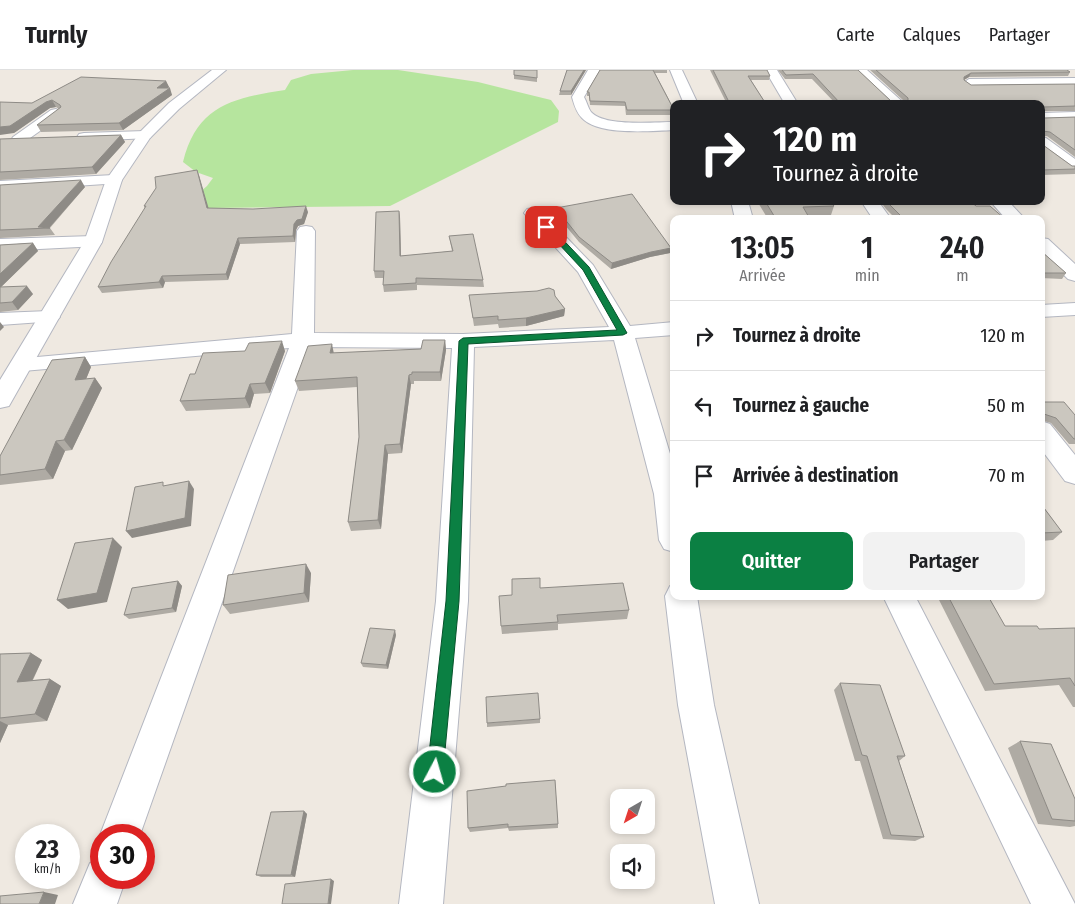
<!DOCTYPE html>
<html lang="fr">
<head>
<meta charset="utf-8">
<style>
  :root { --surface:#fff; --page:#f2f2f2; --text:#202124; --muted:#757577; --line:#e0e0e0; --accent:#0b8043 }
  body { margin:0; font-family:"Fira Sans Condensed",sans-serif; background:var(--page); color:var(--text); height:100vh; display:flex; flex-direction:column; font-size:19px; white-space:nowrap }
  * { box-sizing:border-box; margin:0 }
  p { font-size:16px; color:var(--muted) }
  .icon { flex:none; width:28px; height:28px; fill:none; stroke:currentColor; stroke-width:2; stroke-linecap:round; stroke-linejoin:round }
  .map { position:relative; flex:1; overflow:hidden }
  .side { position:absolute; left:670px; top:145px; width:375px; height:385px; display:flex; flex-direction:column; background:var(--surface); border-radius:10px; box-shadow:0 2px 8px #0003 }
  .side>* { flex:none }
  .top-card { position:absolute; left:670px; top:30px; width:375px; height:105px; border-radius:10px; box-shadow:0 2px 8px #0003; background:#202124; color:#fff; overflow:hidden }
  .needle { width:32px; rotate:219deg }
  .controls { position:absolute; left:610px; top:719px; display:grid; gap:10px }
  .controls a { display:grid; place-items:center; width:45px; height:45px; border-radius:10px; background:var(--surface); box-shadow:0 2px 8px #0003; font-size:25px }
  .speed { position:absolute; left:15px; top:754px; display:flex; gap:10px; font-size:25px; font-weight:700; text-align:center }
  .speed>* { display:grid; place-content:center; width:65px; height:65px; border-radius:50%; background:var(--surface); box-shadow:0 2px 8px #0003; line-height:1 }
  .speed small { font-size:12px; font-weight:400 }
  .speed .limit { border:8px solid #d22; background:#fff; color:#111 }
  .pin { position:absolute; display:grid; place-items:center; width:42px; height:42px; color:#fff; margin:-21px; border-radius:10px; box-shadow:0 2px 8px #0006 }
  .me { position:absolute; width:55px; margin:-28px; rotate:6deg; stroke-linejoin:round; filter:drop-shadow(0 0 4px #0008) }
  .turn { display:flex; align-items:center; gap:18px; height:105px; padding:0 20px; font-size:22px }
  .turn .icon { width:65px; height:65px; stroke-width:2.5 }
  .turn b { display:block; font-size:35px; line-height:42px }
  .eta { display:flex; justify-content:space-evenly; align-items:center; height:85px; text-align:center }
  .eta b { font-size:30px; font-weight:600; line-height:35px }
  .button { display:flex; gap:10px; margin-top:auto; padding:10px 20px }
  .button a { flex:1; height:58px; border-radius:10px; background:var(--accent); color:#fff; font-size:20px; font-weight:600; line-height:58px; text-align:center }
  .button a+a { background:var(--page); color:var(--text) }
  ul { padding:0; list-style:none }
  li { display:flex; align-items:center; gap:15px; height:70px; padding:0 20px; border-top:1px solid var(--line) }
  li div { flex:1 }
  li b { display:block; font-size:19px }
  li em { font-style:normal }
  header { display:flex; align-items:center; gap:30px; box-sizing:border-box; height:70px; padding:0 25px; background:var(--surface); border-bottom:1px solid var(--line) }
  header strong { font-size:24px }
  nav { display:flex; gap:28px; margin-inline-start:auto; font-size:18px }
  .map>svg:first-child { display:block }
</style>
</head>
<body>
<header>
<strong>Turnly</strong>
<nav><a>Carte</a><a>Calques</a><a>Partager</a></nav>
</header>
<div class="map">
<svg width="1075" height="834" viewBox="0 0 1075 834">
  <rect width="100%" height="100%" fill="#efe9e1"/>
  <path fill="#b6e59e" d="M353 0H398L478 12 551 30 559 41 558 52 390 136 205 138 194 127 207 116 213 108 196 102 183 92C197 35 234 28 285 20L291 10 311 4Z"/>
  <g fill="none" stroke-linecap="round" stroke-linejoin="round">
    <g stroke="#b4b7c1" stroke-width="2">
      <path id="minor" d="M588 0H600L584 27C587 32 588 38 591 42 604 57 655 52 674 52V60C651 61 599 66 582 48 576 42 574 34 572 27Z
        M670 0H682L698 34H684Z
        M765 0H777L798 34H785Z
        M854 0H867L905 34H891Z
        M1075 8V16L969 17 963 13 969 9Z
        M56 39 63 43 61 46 23 73H13L11 70 13 67 51 40Z
        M1075 42V50L1041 51V43Z
        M145 61 150 62 152 65 150 68 84 71 79 70 77 67 79 64 84 63Z
        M1041 67 1046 68 1075 89V101L1070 99 1041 78Z
        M114 105 120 107 122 110 120 113 0 121V111Z
        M731 131H748L753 149H735Z
        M861 131H878L891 149H873Z
        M990 131H1008L1025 149H1006Z
        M533 138 539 139 593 195 630 256 674 252V265L635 268 674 397V482L664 479 659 470 654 424 614 270 474 277 468 531 443 834H399L436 531 452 278 312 277 140 765H101V769L100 765 289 278 23 301 15 299 12 294 15 289 292 264 297 161 300 157 306 156 312 157 315 161 314 263 463 264 609 257 578 202 524 143 527 139Z
        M93 166 99 168 102 172 99 176 0 181V169Z
        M1041 168 1048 169 1075 194V211L1068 209 1041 183Z
        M1075 233V245L1041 247V235Z
        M49 241 56 243 60 247 56 251 0 255V243Z
        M1041 351 1050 354 1075 385V414L1065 411 1041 379Z
        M674 515V526H697L714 635 759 834H715L678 635 665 526 670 516Z
        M883 526H915L1075 834H1031Z
        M101 789V808H126L117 834H73L90 793Z"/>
    </g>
    <g stroke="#b4b7c1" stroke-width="2">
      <path id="tertiary" d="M212 0H226L179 39 150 68 122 110 102 172 9 336 0 338V310L84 172 106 110 140 62 169 33Z"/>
    </g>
    <use href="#minor" fill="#fff" fill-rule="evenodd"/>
    <use href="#tertiary" fill="#fff" fill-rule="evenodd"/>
  </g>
  <path fill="#afaba4" d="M514 0H537V12L514 9Z
    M567 0H586L571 25H559L560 21Z
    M600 0H667V3H655L674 39V45H626L625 36 590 35 589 26H587V22Z
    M710 0H767L770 6 769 10H751L766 34H727Z
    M778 0H858L891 31H904L870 0H1067L1070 2 1068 6 969 7 964 10 971 15 1075 14V41H1043L1042 46 1044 48 1075 47V87L1047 66H1043V75L1072 96H1075V104L1041 105V34H836L812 9H785Z
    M166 11 169 17 168 18 172 25 123 60 41 62 37 55 59 39 56 37 50 38 14 63 32 33Z
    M121 65 125 72 96 104 0 110V69Z
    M197 100 208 138 308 142 304 154 298 156 296 160 295 172 240 174 228 210 165 212 163 218 102 223 98 217 145 139 144 136Z
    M0 115 85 117 50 158 55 165 0 168Z
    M757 131H830L834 136 831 145 808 146 810 149H768Z
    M880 131H970L976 136 1005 149H896L886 139Z
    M556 138 671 178 670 183 650 187 611 199 579 172 555 143Z
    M399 141 400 147 401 186 452 181 449 166 483 210 484 217 417 215V220L384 222 383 215V208H375L374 201Z
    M33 173 38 181 1 217 33 224 18 240 0 242V175Z
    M1041 181 1066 203 1062 209 1041 208Z
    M469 225 555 226 565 239 564 246 526 256 499 258 498 254 474 256Z
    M445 270 446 280 441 311H414V314H411L402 383 388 384 381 459 351 461 348 452 359 367 357 317 299 321 295 311 334 283 421 279Z
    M285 281 270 323 254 324 250 338 186 341 180 331 195 304Z
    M85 287 91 297 86 309 95 308 102 318 72 380 65 381 53 409 0 415V386Z
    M1041 332 1075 345V374H1069L1051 353 1041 350Z
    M1041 434 1062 462 1053 470 1041 471Z
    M311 503 309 532 230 544 223 535Z
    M178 511 182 516 176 542 129 549 124 545Z
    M540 518 629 540 627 549 558 554V560L502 564 501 556 512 525Z
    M937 526H988L1005 556 1039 559H1075V637H1073L1059 615 985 621Z
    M396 565 388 599 363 597 361 593Z
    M31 583 42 590 33 610 50 609 61 616 47 651 8 655 0 673V584Z
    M840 613 905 686 899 691 924 767 915 771 883 769 860 691H855L834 620Z
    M540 649V653L487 657V653Z
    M1020 671 1075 729V756L1070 757 1038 754 1008 678Z
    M555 710 558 754V758L509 761 508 758 470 762 468 758Z
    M304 741 307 744 295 807H261L256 805Z"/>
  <path fill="#8e8b86" d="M584 0H586L571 25V21Z
    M971 3 969 7 962 11 964 7Z
    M166 11 169 17 160 24 157 18Z
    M170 18 172 25 123 60 119 53Z
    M52 30 56 37 50 38 14 63 0 65V57L46 32Z
    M121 65 125 72 96 104 92 97Z
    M197 100 199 105 210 143 207 138Z
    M81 110 85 117 49 158 38 157Z
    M306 136 308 142 304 154 298 156 296 160 295 172 293 166 294 154Z
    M399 141 400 147 401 193 400 186Z
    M238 168 240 174 228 210 226 204Z
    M33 173 38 181 0 218V204Z
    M671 178 670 183 650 187 611 199 612 193 651 182Z
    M162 206 165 212 163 218 159 212Z
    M27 216 33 224 18 240 12 232Z
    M565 239 564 246 526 256V248Z
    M0 252 4 257 0 261Z
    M445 270 446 280 441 311 440 302Z
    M282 271 285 281 270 323 265 313Z
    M332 274 334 284 330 283Z
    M85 287 91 297 82 319 75 310Z
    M409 305 411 314 402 383 400 374Z
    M95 308 102 318 72 380 64 370Z
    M250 314 254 324 250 338 245 328Z
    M56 371 65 381 53 409 45 399Z
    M385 375 388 384 381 459 378 450Z
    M189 411 194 419 191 456 132 468 126 461Z
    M113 468 122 477 107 532 68 539 57 530Z
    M306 494 311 503 309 532 304 523Z
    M178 511 182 516 176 542 172 538Z
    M395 560 396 565 388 599 386 595Z
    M31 583 42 590 28 619 17 612Z
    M50 609 61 616 47 651 35 644Z
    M0 651 8 655 0 673Z
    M304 741 307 744 295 807 291 805Z
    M331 809 334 811 331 834H328Z
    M44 822 58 825 55 834H39Z"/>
  <path fill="#cbc7bf" stroke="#8e8b86" d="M514 0H537V8L514 5Z
    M567 0H584L571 21H560Z
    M600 0H653L674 40H627L625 32 590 31 589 22H587Z
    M713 0H767L770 6H748L766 34H730Z
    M782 0H858L891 31H908V28L876 0H1067L1070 2 971 3 964 7V10L971 15 1075 14V36L1043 37 1042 46 1044 48 1075 47V80L1050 62 1042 61 1043 75 1072 96H1075V99L1041 100V34H841L813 4 786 5Z
    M81 7 166 11 157 18H170L119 53 37 55 61 37 60 35 52 30 46 32 10 56 0 57V32L32 33Z
    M121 65 92 97 0 102V69Z
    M197 100 207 138 253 139 306 136 302 149 297 150 294 154 293 166 238 168 226 204 162 206 159 212 98 217 111 192 146 136H144L156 118 155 107Z
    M81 110 38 157 50 158 0 160V115Z
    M632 124 671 178 651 182 612 193 579 167 556 138Z
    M765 131H830L834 136 803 137 810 149H776Z
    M886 131H970L976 136H990L1005 149H904Z
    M399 141 400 186 453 181 449 166 473 164 483 210 416 208V213L383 215 384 201H374L376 142Z
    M33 173 0 204V175Z
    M1041 181 1066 203H1041Z
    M27 216 12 232 0 233V217Z
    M549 218 554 220 555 226 565 239 526 248 498 250V246L473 248 469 225 537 221Z
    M423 270H445L440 302H412V304L409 305 400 374 385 375 378 450 348 452 359 367 357 307 295 311 308 276 332 274 330 283 421 279Z
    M282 271 265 313 250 314 245 328 180 331 190 304H195L203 283 245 281 249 273Z
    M85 287 75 310 95 308 64 370 56 371 45 399 0 405V386L52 290Z
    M1041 332H1064L1075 345V369H1074L1056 348 1044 344 1041 340Z
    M189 411 185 448 126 461 135 417 163 412V416Z
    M1041 434 1062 462 1041 463Z
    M113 468 97 523 57 530 75 473Z
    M306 494 304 523 223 535 228 505Z
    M540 508V518L623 513 629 540 557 545 558 552 501 556 499 526 512 525V509Z
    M178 511 172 538 124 545 132 518Z
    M948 526H988L1005 556H1037L1039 559 1075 558V616L1070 608 994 614Z
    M370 558 395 560 386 595 361 593Z
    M31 583 17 612 50 609 35 644 0 648V584Z
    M840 613 880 615 905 686H897L924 767 891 765 867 686 862 685Z
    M538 623 540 649 487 653 486 627Z
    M1020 671 1051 674 1075 729V751L1052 749Z
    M555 710 558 754 508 757V754L468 758 467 721 506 716V714Z
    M304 741 291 805H256L271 742Z
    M331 809 328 834H282L285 814Z
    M44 822 39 834H0V826Z"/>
  <path fill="#0b8043" stroke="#07532c" d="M544 155H549L589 197 627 263 623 265 468 274 459 531 443 702 440 707 435 709 429 707 427 702 446 531 459 271 463 268 617 260 583 200 544 158Z"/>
</svg>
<div class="controls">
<a><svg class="needle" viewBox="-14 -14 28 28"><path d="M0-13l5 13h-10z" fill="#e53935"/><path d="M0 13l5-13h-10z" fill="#757577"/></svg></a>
<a><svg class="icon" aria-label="sound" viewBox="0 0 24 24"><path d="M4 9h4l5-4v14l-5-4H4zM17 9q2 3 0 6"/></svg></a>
</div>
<div class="speed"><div>23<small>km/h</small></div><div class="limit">30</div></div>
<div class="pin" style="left:546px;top:157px;background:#d93025"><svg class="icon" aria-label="arrive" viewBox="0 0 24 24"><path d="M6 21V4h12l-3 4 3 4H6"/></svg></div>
<svg class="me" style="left:435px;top:702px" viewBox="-20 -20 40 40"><circle r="17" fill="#0b8043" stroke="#fff" stroke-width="3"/><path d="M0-11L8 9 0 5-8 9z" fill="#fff"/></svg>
<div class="top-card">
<div class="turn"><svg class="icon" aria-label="right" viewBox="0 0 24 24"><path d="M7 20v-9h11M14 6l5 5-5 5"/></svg><div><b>120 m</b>Tournez à droite</div></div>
</div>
<section class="side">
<div class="eta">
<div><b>13:05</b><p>Arrivée</p></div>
<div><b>1</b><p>min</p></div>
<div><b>240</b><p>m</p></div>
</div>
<ul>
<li><svg class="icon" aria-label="right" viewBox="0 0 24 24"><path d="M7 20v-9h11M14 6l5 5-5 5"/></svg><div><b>Tournez à droite</b></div><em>120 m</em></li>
<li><svg class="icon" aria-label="left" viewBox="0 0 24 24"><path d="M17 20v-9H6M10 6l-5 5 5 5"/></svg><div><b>Tournez à gauche</b></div><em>50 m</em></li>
<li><svg class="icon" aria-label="arrive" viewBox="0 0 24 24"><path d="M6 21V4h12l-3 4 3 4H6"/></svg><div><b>Arrivée à destination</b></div><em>70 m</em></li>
</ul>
<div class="button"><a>Quitter</a><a>Partager</a></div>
</section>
</div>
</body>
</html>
